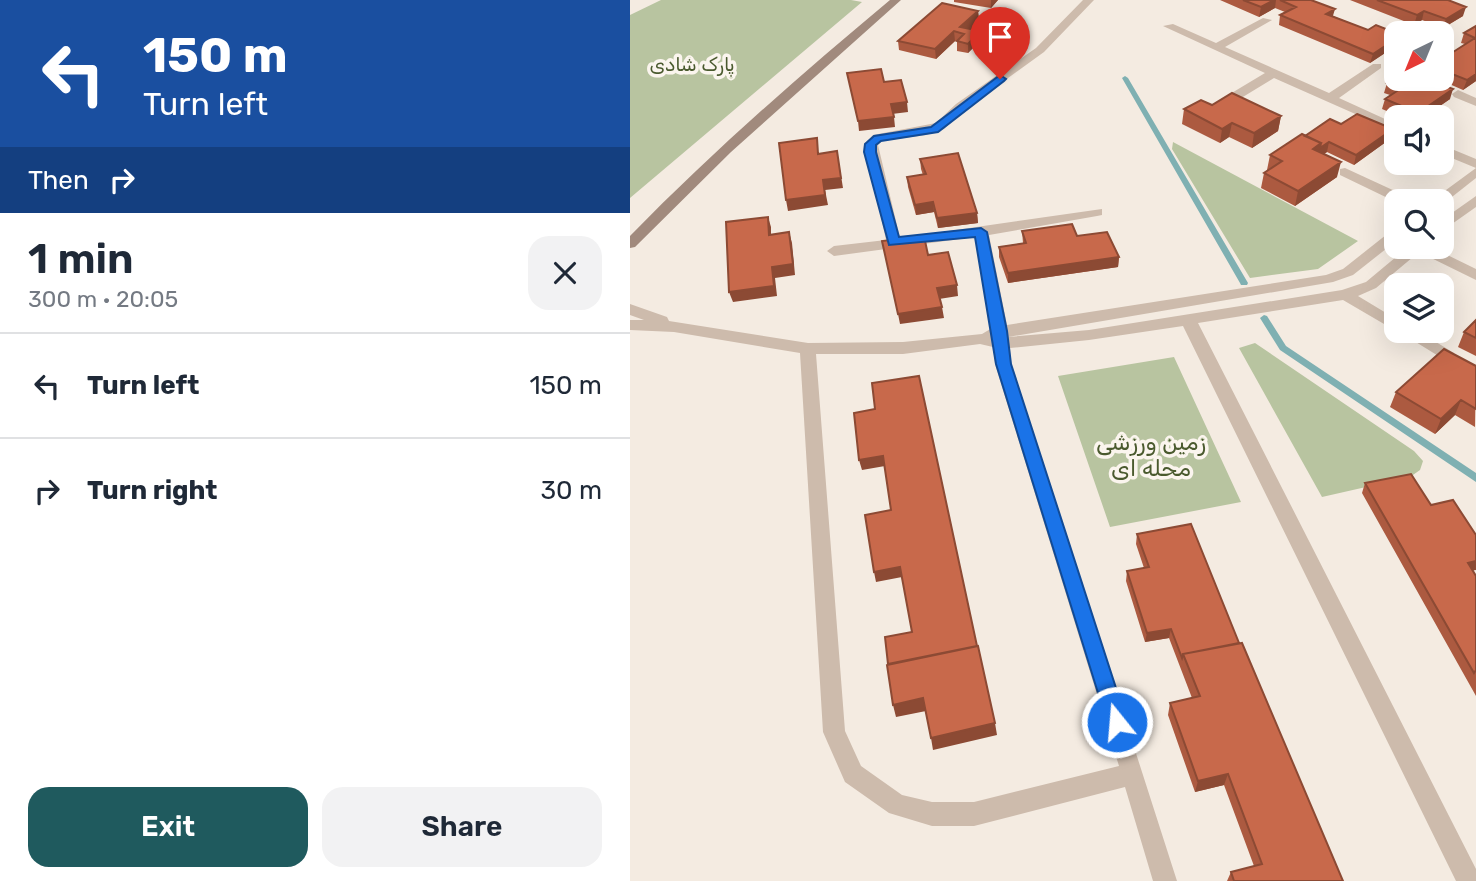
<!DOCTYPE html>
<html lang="en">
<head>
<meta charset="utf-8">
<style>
  :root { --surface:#fff; --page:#f2f2f3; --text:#1f2937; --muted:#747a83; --line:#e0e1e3; --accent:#1f5a5e }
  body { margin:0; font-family:Rubik,Cairo,sans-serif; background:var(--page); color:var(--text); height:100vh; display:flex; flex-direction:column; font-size:26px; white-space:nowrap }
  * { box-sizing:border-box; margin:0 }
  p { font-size:23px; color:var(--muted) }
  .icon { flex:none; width:38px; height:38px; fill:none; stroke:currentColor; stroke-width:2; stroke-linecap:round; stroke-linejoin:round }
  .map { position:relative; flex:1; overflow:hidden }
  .panel { display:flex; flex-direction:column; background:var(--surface); width:630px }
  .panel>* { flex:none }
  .top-card { background:#1a4fa0; color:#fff; overflow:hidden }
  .needle { width:46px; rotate:223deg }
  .controls { position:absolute; left:754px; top:21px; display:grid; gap:14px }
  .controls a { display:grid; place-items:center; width:70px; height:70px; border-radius:14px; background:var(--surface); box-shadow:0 7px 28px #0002; font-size:35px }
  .pin { position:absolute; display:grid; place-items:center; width:60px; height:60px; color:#fff; margin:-72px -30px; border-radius:50% 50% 50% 0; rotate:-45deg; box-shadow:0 0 7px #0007 }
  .pin .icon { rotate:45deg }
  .me { position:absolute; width:77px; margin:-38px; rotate:343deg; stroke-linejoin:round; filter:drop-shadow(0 0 5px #0008) }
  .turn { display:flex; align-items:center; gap:24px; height:147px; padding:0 28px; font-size:32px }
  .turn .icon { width:91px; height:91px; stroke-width:2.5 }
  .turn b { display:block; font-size:49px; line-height:60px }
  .then { display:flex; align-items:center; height:66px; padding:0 28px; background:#0003; gap:14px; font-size:26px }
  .round { display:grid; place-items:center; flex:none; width:74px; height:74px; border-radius:21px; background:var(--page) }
  .overview { display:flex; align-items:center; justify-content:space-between; height:119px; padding:0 28px }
  h1 { font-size:42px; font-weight:600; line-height:52px }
  .primary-button { display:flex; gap:14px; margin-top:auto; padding:14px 28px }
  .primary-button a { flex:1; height:80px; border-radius:21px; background:var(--accent); color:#fff; font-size:28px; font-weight:600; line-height:80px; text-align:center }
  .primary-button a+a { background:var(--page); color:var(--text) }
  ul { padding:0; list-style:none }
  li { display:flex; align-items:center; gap:21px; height:105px; padding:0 28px; border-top:2px solid var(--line) }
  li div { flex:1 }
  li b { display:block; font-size:26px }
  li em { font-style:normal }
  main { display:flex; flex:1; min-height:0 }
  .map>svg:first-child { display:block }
</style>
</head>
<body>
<main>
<section class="panel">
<div class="top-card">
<div class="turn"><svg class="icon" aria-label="left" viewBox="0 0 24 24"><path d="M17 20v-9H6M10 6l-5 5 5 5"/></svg><div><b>150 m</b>Turn left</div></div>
<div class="then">Then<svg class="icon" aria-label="right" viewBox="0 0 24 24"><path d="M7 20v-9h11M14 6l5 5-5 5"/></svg></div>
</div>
<div class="overview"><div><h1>1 min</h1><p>300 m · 20:05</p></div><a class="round"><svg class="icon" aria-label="close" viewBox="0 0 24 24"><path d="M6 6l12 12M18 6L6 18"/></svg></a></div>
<ul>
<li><svg class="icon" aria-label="left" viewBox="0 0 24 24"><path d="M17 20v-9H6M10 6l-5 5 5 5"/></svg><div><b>Turn left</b></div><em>150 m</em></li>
<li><svg class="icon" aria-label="right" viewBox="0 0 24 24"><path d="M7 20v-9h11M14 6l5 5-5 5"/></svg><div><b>Turn right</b></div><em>30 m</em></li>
</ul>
<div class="primary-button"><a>Exit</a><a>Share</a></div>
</section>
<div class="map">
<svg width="846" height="881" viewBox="0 0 846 881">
  <rect width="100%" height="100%" fill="#f4ebe1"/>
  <path fill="#b8c4a0" d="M31 0H221L232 2 0 198V15Z
    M543 142 728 241 688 269 620 278 542 149Z
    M625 343 784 451 793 461 790 470 780 477 692 497 609 348Z
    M544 357 611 502 480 527 428 376Z"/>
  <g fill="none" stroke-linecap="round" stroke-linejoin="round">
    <path fill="#7fb0b2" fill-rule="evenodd" d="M495 76 498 78 618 283 617 285H611L610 283 492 78Z
      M634 315 637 316 656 346 846 473V482L650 350 630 318Z"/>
    <path fill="#cdbbac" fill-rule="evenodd" d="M453 0H464L414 52 334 110 314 129 296 135 252 141 248 145 270 238 472 209V215L467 216 359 235 377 325 696 275 713 269 761 231 766 230V241L723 275 703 282 378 337 459 330 712 290 736 282 778 247H801L846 269V280L789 252 746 288 728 296 766 319V331L713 300 568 323 846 869V881H826L553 326 459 340 380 348 381 364 547 881H523L495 787 344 826H302L259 813 215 782 193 732 170 353 44 332 0 330V320H14L0 315V304L37 317 39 321 178 343 273 342 352 334 362 328 345 237 204 256 197 251 204 246 256 240 235 144 243 135 306 123 326 104 406 48ZM350 344 363 347 365 364 489 766 344 802H302L272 795 231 766 215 731 186 354H273Z
      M633 18 642 20 595 47 699 93 743 64H751V68L709 98 766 124V132L644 78 598 106H590V100L635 73 533 26 543 24 586 43Z
      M828 90 846 98V106L824 97 822 94Z
      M812 145 846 159V168L812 154Z
      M715 168 780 198 782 201 766 202 710 175V169Z
      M846 168V178L813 204 812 201H801Z
      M846 196V207L812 231V220Z
      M768 331H788L824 353 822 357H810Z"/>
    <path fill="#a18a7d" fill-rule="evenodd" d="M260 0H271L101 152 5 247 0 248V236C82 152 170 75 260 0Z"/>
  </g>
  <path fill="#ac5a40" d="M324 0H368L361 8 324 2Z
    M590 0H681L703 16 738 30 766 33V58L755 53 740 63 649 25 650 15 655 12 645 8 629 17Z
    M720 0H818L833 16 813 28 792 20 784 25Z
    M348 11 349 20 339 29 356 35 338 53 327 51V41H325L306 59 269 50 268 41Z
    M846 26V81L833 90 808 79 804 81 820 99 794 117H771L752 109 755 99 760 95 754 93 757 83 766 79H812V51L820 54 835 44 831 43 834 33Z
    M582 105 651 116 648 131 622 148 599 137 590 143 552 124 554 109Z
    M711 124 763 129 760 139 724 165 697 152 694 154 707 177 665 206 631 188 634 173 638 170H637L640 155 675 136Z
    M290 159 347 213 348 223 308 228 304 212 286 215 278 187 277 177 293 175 291 169Z
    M392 231 447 236 489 257 488 267 378 283 369 257V247L393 243Z
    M846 320V356L828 347 834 332Z
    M846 366 845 427 825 415 805 434 760 407 766 392Z
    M735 483 843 570 846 576V696L732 493Z
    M507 534 609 643 713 881H597L601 872 624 866 594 785 565 792 538 715 540 703 562 698 539 638 515 642 496 581 497 571 514 568 506 544Z"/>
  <path fill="#8c4a34" d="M361 0H368L361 8Z
    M644 0H646L645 8 629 17 631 7Z
    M836 7 833 16 813 28 816 19Z
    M705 9 702 19 696 14Z
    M348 11 349 20 334 34 330 27Z
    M794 11 792 20 784 25 787 15Z
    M355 26 356 35 338 53V44Z
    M324 31 325 41 306 59 305 49Z
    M758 44 755 53 740 63 743 54Z
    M846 74V81L833 90 837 80Z
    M823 89 820 99 794 117H787L788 113Z
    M277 102 278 112 262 114 261 104Z
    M651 116 648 131 622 148 624 133Z
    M264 117 265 127 229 131 228 121Z
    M602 123 599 137 590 143 592 129Z
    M763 129 760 139 724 165 726 155Z
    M699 142 697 152 679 164 683 149 691 143Z
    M207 151 213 188 195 190 198 205 158 211 156 200 193 180Z
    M711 162 707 177 665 206 668 191Z
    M303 202 304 212 286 215 285 205Z
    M347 213 348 223 308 228 307 218Z
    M138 217 141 227V246L139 235Z
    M159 232 162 243 165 275 145 278 147 296 103 302 99 292Z
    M489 257 488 267 378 283V273Z
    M327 285 328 296 309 299 307 288Z
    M312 307 314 318 270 324 268 314Z
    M831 400 825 415 805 434 811 419Z
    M253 456 255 466 232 470 229 460Z
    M846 561V570L833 572 838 563Z
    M270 567 272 577 246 582 244 572Z
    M541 629 539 638 515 642 517 633Z
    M293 698 296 711 266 717 263 705Z
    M365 723 367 735 303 750 301 738Z
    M598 774 594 785 565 792 568 781Z"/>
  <path fill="#c8694b" stroke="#8c4a34" stroke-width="2" d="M613 0H644L631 7Z
    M650 0H681L705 9 696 14 738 30 746 25 766 33V47L758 44 743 54 650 15 666 7Z
    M747 0H818L836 7 816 19 794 11 787 15Z
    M312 3 348 11 330 27 340 29 346 24 355 26 338 44 327 41 334 34 324 31 305 49 268 41Z
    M846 26V74L837 80 812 70V51L820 54 845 38 834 33Z
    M251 69 254 82 271 80 277 102 261 104 264 117 228 121 217 73Z
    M766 77V79H797L823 89 788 113 755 99 770 89 757 83Z
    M602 93 651 116 624 133 602 123 592 129 554 109 571 100 582 105Z
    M727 114 763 129 726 155 699 142 690 148 691 143 675 136 700 119 711 124Z
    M672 134 691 143 683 149 711 162 668 191 634 173 652 161 640 155Z
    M187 138 188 154 207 151 211 178 193 180 195 195 156 200 149 143Z
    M328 153 347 213 307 218 303 202 285 205 277 177 296 174 290 159Z
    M138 217 139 235 159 232 163 264 142 267 144 286 99 292 96 222Z
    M442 224 447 236 477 232 489 257 378 273 369 247 396 243 392 231Z
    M294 236 298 255 318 252 327 285 307 288 312 307 268 314 252 241Z
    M846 320V338L834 332Z
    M814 349 846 366V409L831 400 811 419 766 392Z
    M289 376 347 646 258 664 255 637 282 632 270 567 244 572 235 515 261 510 253 456 229 460 224 413 245 409 242 383Z
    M781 474 801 505 823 500 846 535V561L838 563 846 576V670L844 673 735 483Z
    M561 524 609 643 553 654 552 658 541 629 517 633 497 571 519 567 507 534Z
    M612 643 713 881H604L601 872 632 864 598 774 568 781 540 703 570 696 553 654Z
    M348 646 365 723 301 738 293 698 263 705 257 665Z"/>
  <path fill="#1a73e8" stroke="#114b97" stroke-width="2" d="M370 75 376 79 374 81 308 132 251 141 246 145V152L269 237 351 228 357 232 377 331 381 364 497 722 494 729 487 732 480 729 477 722 366 364 345 237 259 245 234 152 235 144 244 136 301 127Z"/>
  <g text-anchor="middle" stroke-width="7" stroke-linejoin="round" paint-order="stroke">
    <g font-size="19" fill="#4a5a2e" stroke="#fbf5ee">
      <text x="62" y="71">پارک شادی</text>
    </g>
    <g font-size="23" fill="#4a5a2e" stroke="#fbf5ee">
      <text x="521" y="450">زمین ورزشی<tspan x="521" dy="26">محله ای</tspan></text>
    </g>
  </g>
</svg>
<div class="controls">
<a><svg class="needle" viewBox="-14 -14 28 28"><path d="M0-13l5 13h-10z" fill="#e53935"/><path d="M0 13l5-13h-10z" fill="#747a83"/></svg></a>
<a><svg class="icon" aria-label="sound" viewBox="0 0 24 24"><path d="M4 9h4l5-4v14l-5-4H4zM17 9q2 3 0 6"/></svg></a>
<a><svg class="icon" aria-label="search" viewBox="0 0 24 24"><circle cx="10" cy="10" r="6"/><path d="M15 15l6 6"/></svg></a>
<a><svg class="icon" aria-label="layers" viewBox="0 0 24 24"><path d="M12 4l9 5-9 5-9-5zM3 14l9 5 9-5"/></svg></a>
</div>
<div class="pin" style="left:370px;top:79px;background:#d93025"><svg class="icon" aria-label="arrive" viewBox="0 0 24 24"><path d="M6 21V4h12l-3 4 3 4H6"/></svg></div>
<svg class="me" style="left:487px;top:722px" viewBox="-20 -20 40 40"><circle r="17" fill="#1a73e8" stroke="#fff" stroke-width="3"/><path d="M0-11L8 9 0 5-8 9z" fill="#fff"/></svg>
</div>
</main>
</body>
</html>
